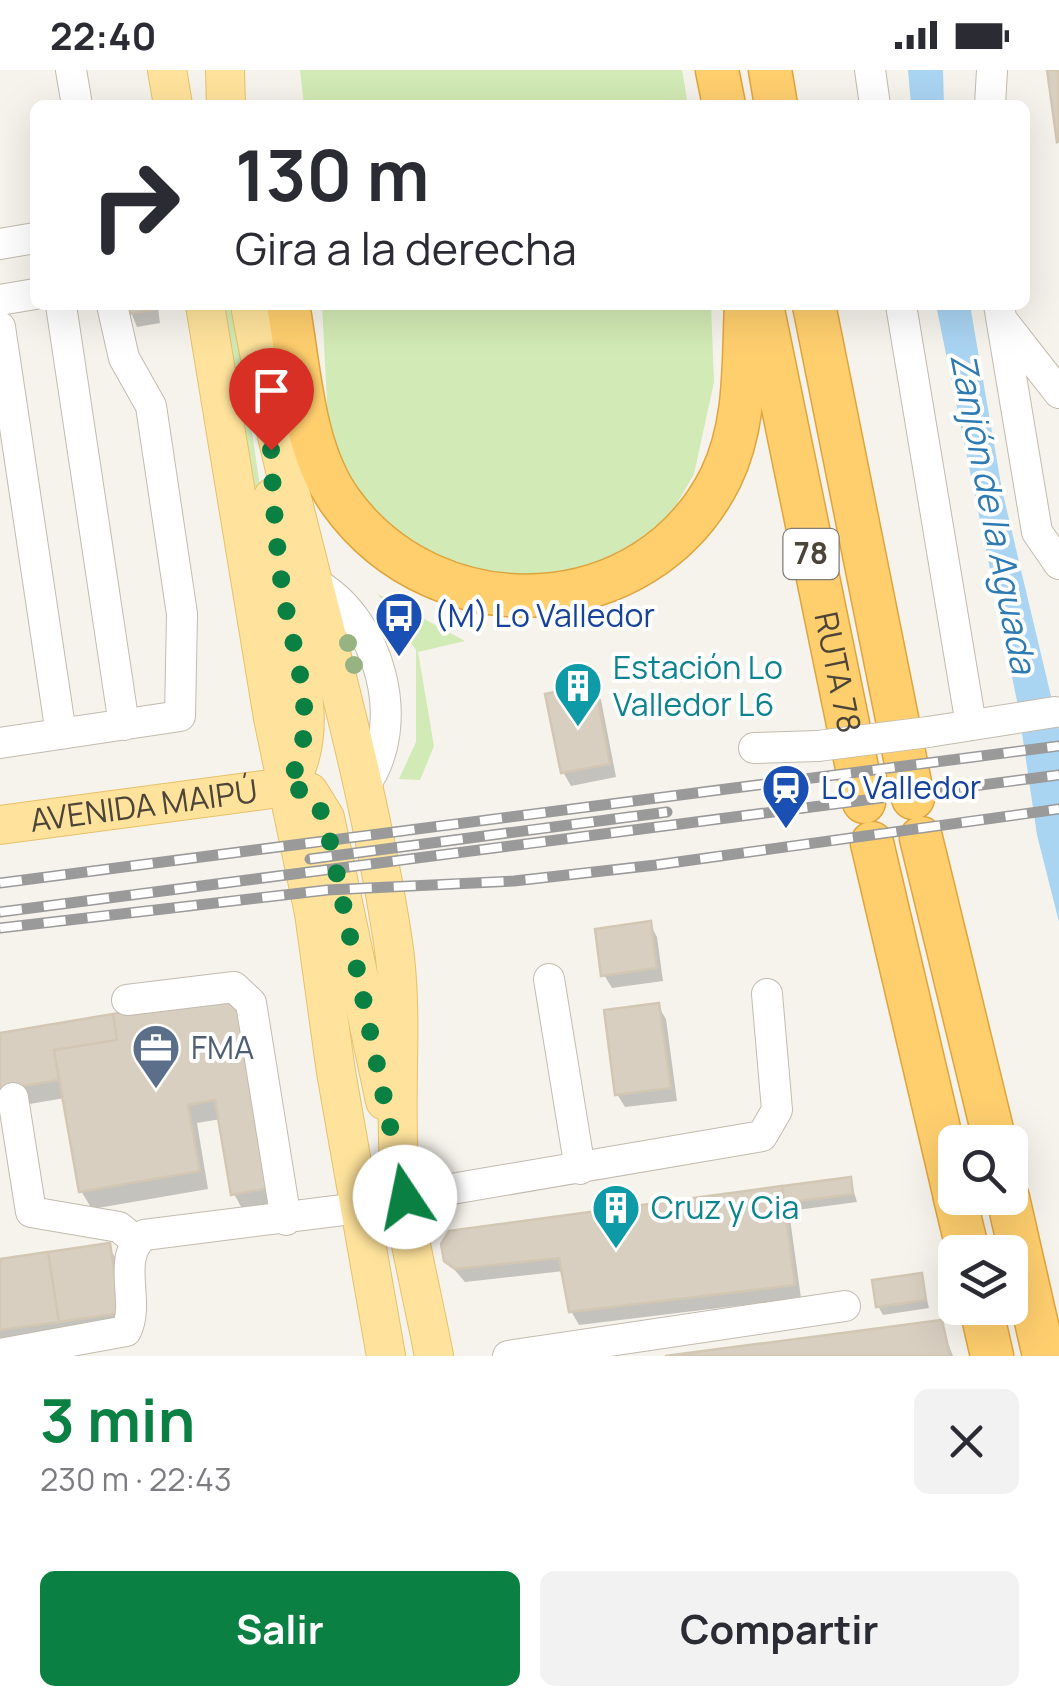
<!DOCTYPE html>
<html lang="es">
<head>
<meta charset="utf-8">
<style>
  :root { --surface:#fff; --page:#f2f2f3; --text:#2b2b33; --muted:#7c7c81; --accent:#0b8043 }
  body { margin:0; font-family:Manrope,sans-serif; background:var(--page); color:var(--text); height:100vh; display:flex; flex-direction:column; font-size:38px; white-space:nowrap }
  * { box-sizing:border-box; margin:0 }
  p { font-size:32px; color:var(--muted) }
  .icon { flex:none; width:55px; height:55px; fill:none; stroke:currentColor; stroke-width:2; stroke-linecap:round; stroke-linejoin:round }
  .map { position:relative; height:1286px; overflow:hidden }
  .drawer { display:flex; flex-direction:column; background:var(--surface); flex:1 }
  .drawer>* { flex:none }
  .banner { position:absolute; left:30px; top:30px; width:1000px; height:210px; border-radius:15px; box-shadow:0 10px 40px #0002; background:#fff; color:var(--text); overflow:hidden }
  .controls { position:absolute; left:938px; top:1055px; display:grid; gap:20px }
  .controls a { display:grid; place-items:center; width:90px; height:90px; border-radius:15px; background:var(--surface); box-shadow:0 10px 40px #0002; font-size:50px }
  .pin { position:absolute; display:grid; place-items:center; width:85px; height:85px; color:#fff; margin:-102px -42px; border-radius:50% 50% 50% 0; rotate:-45deg; box-shadow:0 0 10px #0007 }
  .pin .icon { rotate:45deg }
  .me { position:absolute; width:110px; margin:-55px; rotate:349deg; stroke-linejoin:round; filter:drop-shadow(0 0 8px #0008) }
  .turn { display:flex; align-items:center; gap:35px; height:210px; padding:0 40px; font-size:45px }
  .turn .icon { width:130px; height:130px; stroke-width:2.5 }
  .turn b { display:block; font-size:70px; line-height:85px }
  .round { display:grid; place-items:center; flex:none; width:105px; height:105px; border-radius:15px; background:var(--page) }
  .headline { display:flex; align-items:center; justify-content:space-between; height:170px; padding:0 40px }
  h1 { font-size:60px; font-weight:700; line-height:75px; color:var(--accent) }
  .button { display:flex; gap:20px; margin-top:auto; padding:20px 40px }
  .button a { flex:1; height:115px; border-radius:15px; background:var(--accent); color:#fff; font-size:40px; font-weight:700; line-height:115px; text-align:center }
  .button a+a { background:var(--page); color:var(--text) }
  .status { display:flex; justify-content:space-between; align-items:center; height:70px; padding:0 50px; background:var(--surface); direction:ltr }
  .status svg { height:28px; fill:currentColor }
  .map>svg:first-child { display:block }
</style>
</head>
<body>
<div class="status"><b>22:40</b><svg viewBox="0 0 49 12"><path d="M0 12V9h3v3zM5 12V6h3v6zM10 12V3h3v9zM15 12V0h3v12zM26 1h20v11H26zM47 4h2v5h-2z"/></svg></div>
<div class="map">
<svg width="1059" height="1286" viewBox="0 0 1059 1286">
  <rect width="100%" height="100%" fill="#f6f3ec"/>
  <path fill="#d2eab5" d="M300 0H682L688 35H304Z
    M214 235H233L298 671Z
    M322 235H711L714 312 694 404 671 444 613 489 571 506 482 510 380 458 348 411 328 351Z
    M378 524 465 571 418 582 434 676 420 710 399 709 416 672V580Z"/>
  <path fill="#a9d4f2" d="M908 0H943L944 35H911Z
    M936 235H970L1002 420 1059 660V852L1037 765 1018 636Z"/>
  <path fill="#0003" d="M128 235H173V236L158 238 160 253 137 257Z
    M593 617 601 630 616 707 571 716 563 702Z
    M650 854 657 867 663 911 612 918 604 905Z
    M233 926 277 1136 244 1142 234 1124 221 1049 197 1053 208 1119 92 1139 81 1121 65 1028 0 1039V965Z
    M658 936 666 949 677 1031 625 1037 617 1024Z
    M850 1109 857 1132 789 1141 801 1228 579 1255 571 1241 564 1201 465 1212 446 1190Z
    M108 1175 116 1189 126 1256 0 1279V1191Z
    M921 1206 929 1238 883 1245 878 1236Z
    M940 1253 953 1286H685Z"/>
  <path fill="#d8cfc1" stroke="#d3c7b4" stroke-width="2.5" d="M1047 0H1059V71L1057 72Z
    M126 235H153L154 240 127 244Z
    M595 614 610 694 561 703 545 624Z
    M651 851 657 898 601 906 595 859Z
    M235 923 268 1118 231 1125 215 1030 188 1035 200 1101 79 1122 54 980 117 970 113 944Z
    M659 933 671 1018 615 1025 604 940Z
    M113 944 117 970 54 980 59 1010 0 1020V963Z
    M851 1107 853 1124 784 1133 782 1116Z
    M782 1116 795 1215 569 1242 559 1188 455 1199 444 1191 441 1174 449 1161Z
    M110 1173 120 1243 59 1252 48 1182Z
    M48 1182 59 1252 0 1260V1189Z
    M922 1203 926 1230 876 1237 872 1210Z
    M942 1250 950 1286H665Z"/>
  <g fill="none" stroke-linecap="round" stroke-linejoin="round">
    <g stroke="#c2bbae" stroke-width="32">
      <path id="minor" d="M71 0 77 35
        M870 0 875 35
        M990 35 992 0
        M0 174 35 168
        M0 230 35 224
        M61 235 124 655
        M901 235 971 655
        M999 235 1037 462 1059 494
        M1002 250 1059 323
        M0 257 61 664
        M315 513C380 549 409 655 364 716
        M928 662 1055 642
        M0 673 180 646 182 544 151 336 124 288 112 235
        M754 678 818 676
        M549 909 580 1099
        M127 930 234 917 251 933 286 1150
        M13 1028 31 1142 119 1157 137 1172
        M405 1127 762 1066 777 1040 767 924
        M0 1284 126 1261C141 1231 115 1189 144 1165L359 1138
        M508 1286 845 1236"/>
    </g>
    <g stroke="#e6c16a" stroke-width="40">
      <g id="major">
        <path d="M167 0 173 35"/>
        <path d="M225 0 226 35"/>
        <path d="M205 235 273 648 314 843 336 1002 386 1286"/>
        <path d="M250 235C288 449 360 656 393 872 404 945 394 1018 399 1092 404 1156 422 1222 434 1286"/>
        <path d="M273 427C275 460 278 494 284 527 294 589 323 657 288 715"/>
        <path id="s1" d="M0 755 286 717 309 722 325 748 385 1031"/>
      </g>
    </g>
    <g stroke="#e0a43c" stroke-width="45">
      <g id="highway">
        <path d="M717 0 724 35"/>
        <path d="M770 0 776 35"/>
        <path d="M288 235C300 299 302 378 341 432 437 565 647 556 721 407 747 353 743 294 746 235"/>
        <path d="M814 235 913 728"/>
        <path id="s2" d="M763 240 864 732"/>
        <path d="M921 768 995 1072"/>
        <path d="M872 773 955 1127"/>
        <path d="M955 1128 968 1182"/>
        <path d="M1008 1128 1044 1286"/>
        <path d="M981 1238 992 1286"/>
      </g>
    </g>
    <use href="#minor" stroke="#fff" stroke-width="30"/>
    <use href="#major" stroke="#ffe39c" stroke-width="38"/>
    <use href="#highway" stroke="#ffcf6e" stroke-width="42"/>
    <g stroke="#9a9a9a" stroke-width="11">
      <path id="rail" d="M310 789 667 742
        M0 813 1059 676
        M0 842 1059 705
        M0 858 327 820 514 811 656 795 1059 739"/>
    </g>
    <use href="#rail" stroke="#fff" stroke-width="8" stroke-dasharray="22" stroke-linecap="butt"/>
    <g stroke="#c2bbae" stroke-width="32" stroke-linecap="butt">
      <path id="minor-bridge" d="M818 676 928 662"/>
    </g>
    <use href="#minor-bridge" stroke="#fff" stroke-width="30"/>
  </g>
  <g fill="#97b381">
    <circle cx="348" cy="573" r="9"/>
    <circle cx="354" cy="595" r="9"/>
  </g>
  <g fill="none" stroke-linecap="round" stroke-linejoin="round">
    <path stroke="#0b8043" stroke-width="18" stroke-dasharray="0 32.4" d="M271 380C273 430 276 479 284 528 295 591 323 658 286 717L309 722 325 748 405 1127"/>
  </g>
  <defs>
    <g id="bus-pin" transform="scale(2.5)"><path d="M0 17L-7.5 6A9.5 9.5 0 1 1 7.5 6Z" fill="#1a4fb4" stroke="#fff"/><path d="M-5-6H5V4H4V6H2V4H-2V6H-4V4H-5ZM-3.5-4V0h7V-4ZM-3.5 1.2v1.5H-2V1.2ZM2 1.2v1.5H3.5V1.2Z" fill="#fff"/></g>
    <g id="building-pin" transform="scale(2.5)"><path d="M0 17L-7.5 6A9.5 9.5 0 1 1 7.5 6Z" fill="#0f9aa8" stroke="#fff"/><path d="M-4-6H4V6H1V3H-1V6H-4ZM-2.5-4.3h1.7v1.8h-1.7ZM.8-4.3h1.7v1.8H.8ZM-2.5-1h1.7V.8h-1.7ZM.8-1h1.7V.8H.8Z" fill="#fff"/></g>
    <g id="station-pin" transform="scale(2.5)"><path d="M0 17L-7.5 6A9.5 9.5 0 1 1 7.5 6Z" fill="#1a4fb4" stroke="#fff"/><path d="M-3-6H3Q5-6 5-4V2Q5 4 3 4L4.5 6H3L1.5 4h-3L-3 6H-4.5L-3 4Q-5 4-5 2V-4Q-5-6-3-6ZM-3.5-4v3h7v-3ZM-3.5 1v1.5H-2V1ZM2 1v1.5H3.5V1Z" fill="#fff"/></g>
    <g id="office-pin" transform="scale(2.5)"><path d="M0 17L-7.5 6A9.5 9.5 0 1 1 7.5 6Z" fill="#5c6f8a" stroke="#fff"/><path d="M-6-3h4V-5.5h4V-3h4V5H-6ZM-1-4.5V-3h2v-1.5ZM-6 0V1H6V0Z" fill="#fff"/></g>
  </defs>
  <g fill-rule="evenodd">
    <use href="#bus-pin" x="399" y="546"/>
    <use href="#building-pin" x="578" y="616"/>
    <use href="#station-pin" x="786" y="718"/>
    <use href="#office-pin" x="156" y="978"/>
    <use href="#building-pin" x="616" y="1138"/>
  </g>
  <g text-anchor="middle" stroke-width="8" stroke-linejoin="round" paint-order="stroke">
    <rect fill="#fff" stroke="#817c74" stroke-width="2.5" x="783.5" y="459" width="55" height="50" rx="8"/>
    <g font-size="30" font-weight="bold" fill="#4b4439">
      <text x="811" y="494">78</text>
    </g>
    <g font-size="32" fill="#164399" stroke="#fff" text-anchor="start">
      <text x="434" y="557">(M) Lo Valledor</text>
      <text x="821" y="729">Lo Valledor</text>
    </g>
    <g font-size="32" fill="#0d838f" stroke="#fff" text-anchor="start">
      <text x="613" y="609">Estación Lo<tspan x="613" dy="37">Valledor L6</tspan></text>
      <text x="651" y="1149">Cruz y Cia</text>
    </g>
    <g font-size="32" fill="#4b4439" stroke="#fff">
      <text dy="11" stroke="none"><textPath href="#s2" startOffset="370">RUTA 78</textPath></text>
      <text dy="11" stroke="none"><textPath href="#s1" startOffset="145">AVENIDA MAIPÚ</textPath></text>
    </g>
    <g font-size="32" fill="#4e5e75" stroke="#fff" text-anchor="start">
      <text x="191" y="989">FMA</text>
    </g>
    <g font-size="35" font-style="italic" fill="#2e7ab2" stroke="#fff">
      <text transform="translate(993 443) rotate(79)" y="12">Zanjón de la Aguada</text>
    </g>
  </g>
</svg>
<div class="controls">
<a><svg class="icon" aria-label="search" viewBox="0 0 24 24"><circle cx="10" cy="10" r="6"/><path d="M15 15l6 6"/></svg></a>
<a><svg class="icon" aria-label="layers" viewBox="0 0 24 24"><path d="M12 4l9 5-9 5-9-5zM3 14l9 5 9-5"/></svg></a>
</div>
<div class="pin" style="left:271px;top:380px;background:#d93025"><svg class="icon" aria-label="arrive" viewBox="0 0 24 24"><path d="M6 21V4h12l-3 4 3 4H6"/></svg></div>
<svg class="me" style="left:405px;top:1127px" viewBox="-20 -20 40 40"><circle r="19" fill="#fff"/><path d="M0-13L10 11 0 6-10 11z" fill="#0b8043"/></svg>
<div class="banner">
<div class="turn"><svg class="icon" aria-label="right" viewBox="0 0 24 24"><path d="M7 20v-9h11M14 6l5 5-5 5"/></svg><div><b>130 m</b>Gira a la derecha</div></div>
</div>
</div>
<section class="drawer">
<div class="headline"><div><h1>3 min</h1><p>230 m · 22:43</p></div><a class="round"><svg class="icon" aria-label="close" viewBox="0 0 24 24"><path d="M6 6l12 12M18 6L6 18"/></svg></a></div>
<div class="button"><a>Salir</a><a>Compartir</a></div>
</section>
</body>
</html>
